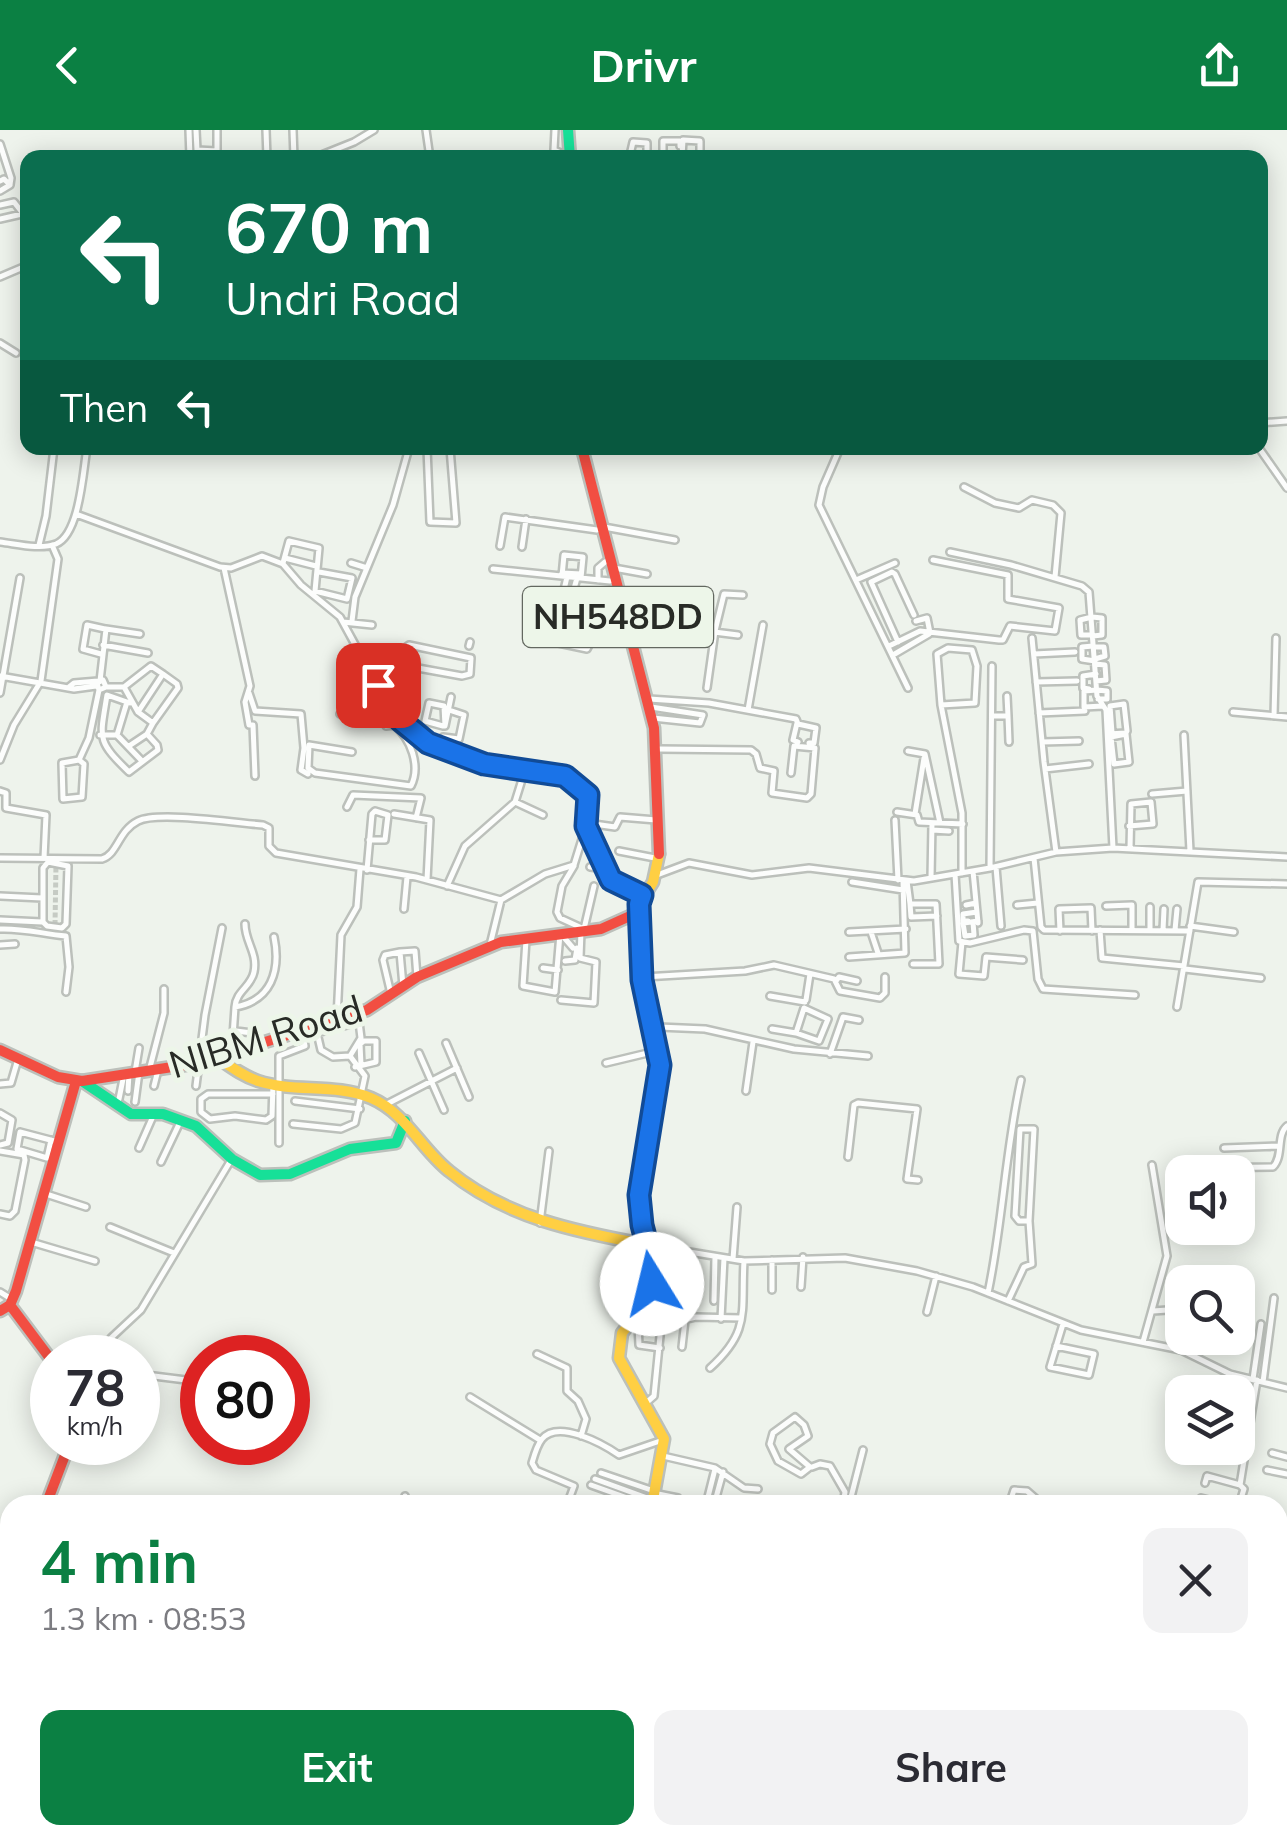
<!DOCTYPE html>
<html lang="en">
<head>
<meta charset="utf-8">
<style>
  :root { --surface:#fff; --page:#f2f2f3; --text:#2b2b33; --muted:#7c7c81; --accent:#0b8043 }
  body { margin:0; font-family:Mulish,sans-serif; background:var(--page); color:var(--text); height:100vh; display:flex; flex-direction:column; font-size:38px; white-space:nowrap }
  * { box-sizing:border-box; margin:0 }
  p { font-size:32px; color:var(--muted) }
  .icon { flex:none; width:55px; height:55px; fill:none; stroke:currentColor; stroke-width:2; stroke-linecap:round; stroke-linejoin:round }
  .map { position:relative; flex:1; overflow:hidden }
  .side { position:absolute; left:0px; top:1365px; width:1288px; height:350px; display:flex; flex-direction:column; background:var(--surface); border-radius:30px 30px 0 0; box-shadow:0 5px 25px #0003 }
  .side>* { flex:none }
  .hud { position:absolute; left:20px; top:20px; width:1248px; height:305px; border-radius:20px; box-shadow:0 5px 25px #0003; background:#0b6e4f; color:#fff; overflow:hidden }
  .tools { position:absolute; left:1165px; top:1025px; display:grid; gap:20px }
  .tools a { display:grid; place-items:center; width:90px; height:90px; border-radius:20px; background:var(--surface); box-shadow:0 5px 25px #0003; font-size:50px }
  .speed { position:absolute; left:30px; top:1205px; display:flex; gap:20px; font-size:50px; font-weight:700; text-align:center }
  .speed>* { display:grid; place-content:center; width:130px; height:130px; border-radius:50%; background:var(--surface); box-shadow:0 5px 25px #0003; line-height:1 }
  .speed small { font-size:25px; font-weight:400 }
  .speed .limit { border:15px solid #d22; background:#fff; color:#111 }
  .pin { position:absolute; display:grid; place-items:center; width:85px; height:85px; color:#fff; margin:-42px; border-radius:20px; box-shadow:0 5px 15px #0006 }
  .me { position:absolute; width:110px; margin:-55px; rotate:351deg; stroke-linejoin:round; filter:drop-shadow(0 0 8px #0008) }
  .turn { display:flex; align-items:center; gap:35px; height:210px; padding:0 40px; font-size:45px }
  .turn .icon { width:130px; height:130px; stroke-width:2.5 }
  .turn b { display:block; font-size:70px; line-height:85px }
  .then { display:flex; align-items:center; height:95px; padding:0 40px; background:#0003; gap:20px; font-size:38px }
  .round { display:grid; place-items:center; flex:none; width:105px; height:105px; border-radius:20px; background:var(--page) }
  .overview { display:flex; align-items:center; justify-content:space-between; height:170px; padding:0 40px }
  h1 { font-size:60px; font-weight:700; line-height:75px; color:var(--accent) }
  .primary-button { display:flex; gap:20px; margin-top:auto; padding:20px 40px }
  .primary-button a { flex:1; height:115px; border-radius:20px; background:var(--accent); color:#fff; font-size:40px; font-weight:700; line-height:115px; text-align:center }
  .primary-button a+a { background:var(--page); color:var(--text) }
  header { display:flex; justify-content:space-between; align-items:center; height:130px; padding:0 40px; background:var(--accent); color:#fff; font-size:45px; font-weight:700 }
  .map>svg:first-child { display:block }
</style>
</head>
<body>
<header><svg class="icon" aria-label="back" viewBox="0 0 24 24"><path d="M15 5l-7 7 7 7"/></svg>Drivr<svg class="icon" aria-label="share" viewBox="0 0 24 24"><path d="M12 15V3M7 8l5-5 5 5M5 13v7h14v-7"/></svg></header>
<div class="map">
<svg width="1287" height="1715" viewBox="0 0 1287 1715">
  <rect width="100%" height="100%" fill="#eef3ec"/>
  <g fill="none" stroke-linecap="round" stroke-linejoin="round">
    <path stroke="#c6cbc4" stroke-width="5" stroke-dasharray="5 2.5" stroke-linecap="butt" d="M55 795 56 734"/>
    <g stroke="#bcc0bb" stroke-width="10">
      <path id="street" d="M189 0 190 28
        M196 0 197 20 217 21V0
        M266 0 267 28
        M293 0 294 28
        M426 0 430 28
        M555 0 554 20 566 25
        M0 14 11 48 10 55 0 61
        M573 25 715 28
        M630 25 633 12 647 13V25
        M663 26V11H680V16
        M682 26 683 10 700 11V25
        M314 28 354 12 374 0
        M0 51 4 49 10 55
        M0 75 14 72 28 90
        M0 89 22 84
        M0 147 28 135
        M0 213 16 223
        M1260 293 1287 291
        M427 318 430 392 456 393 450 318
        M840 318 823 357 819 375 908 558
        M1259 318 1287 358
        M364 320 365 318
        M964 357 995 373 1019 378 1032 370 1053 375 1061 383 1055 447
        M76 384 220 437 231 438 262 426 283 434 301 455 340 487 388 575 400 591 428 613 484 634 565 646 588 665 587 693 615 697 620 687 656 690
        M604 397 675 410
        M0 412C17 414 40 420 56 414 80 404 83 341 87 318
        M39 415 46 386 54 318
        M500 416 505 387 597 400
        M522 417 526 389
        M950 422 1011 435 1082 456 1089 462 1097 566 1106 580 1113 718
        M285 428 316 436
        M283 433 289 411 319 418 315 461 347 469 352 448 319 442
        M351 433 367 438
        M224 438 250 556 245 572 249 595H253L255 646
        M614 438 647 444
        M493 439 610 451
        M562 443 581 444
        M562 446 564 425 583 427 581 448
        M567 447 563 464 572 466 577 448
        M598 450V438L605 432
        M856 450 895 433
        M555 471H536L530 507 587 519 591 511 590 495 577 493 574 498 551 495 555 471 615 470
        M1092 487 1080 490 1081 505H1093
        M1092 487 1102 488V505L1093 506
        M352 491 355 467 393 375 409 318
        M627 491 738 505
        M916 491 927 488 930 503
        M343 492 372 495
        M1032 508 1044 632 1056 722
        M898 512 871 452 892 442 895 444 914 485
        M103 515 148 523
        M469 516 470 512
        M889 516 920 501 999 510H1003L1010 496 1055 501 1059 478 1008 469V445L933 430
        M1093 516 1082 517V529L1095 531
        M1094 517H1104L1105 526 1095 529
        M101 524 83 519 87 495 105 499
        M1034 524 1075 522
        M893 525 929 504
        M1095 534 1105 535 1106 550 1096 551
        M372 545 418 538 462 546 470 544 471 528 409 515 405 518 402 539
        M0 546 74 559 96 556
        M103 550 106 557 99 560 97 553Z
        M100 551 106 499 140 504
        M1036 552 1077 551
        M69 557 74 553 98 551
        M106 557H124L151 536 163 544 138 582
        M124 557 138 582 153 593 178 558 177 554 163 544
        M707 558 715 501 724 464 743 465
        M1089 559 1083 558V546L1096 544
        M1097 560 1084 561V577L1103 576
        M1097 560 1107 561V569H1098
        M0 563 20 448
        M249 563 255 581 301 584 304 618 301 640 308 644
        M649 569 709 573 796 589 798 594 816 598 814 613H809
        M127 572 107 565C100 609 96 610 129 642L158 620 157 615 147 604
        M941 575 937 524 948 518 972 520 977 536 975 573 941 575 962 683V743
        M651 577 703 585 700 593 653 588
        M748 580 763 495
        M1233 582 1287 587
        M1039 583 1085 581
        M340 584 374 564 390 589 386 596 394 595
        M992 586H1008L1007 566
        M1008 586 1009 612
        M1274 586 1276 508
        M797 593 793 610 798 612
        M443 596 425 591 429 573 444 576 445 596
        M445 596 451 567
        M1108 604 1126 603 1127 601 1124 574 1110 576 1112 603
        M1126 604 1129 632 1114 634 1111 607Z
        M100 605H117L141 630
        M117 605 127 572 130 573
        M1184 605 1190 721
        M443 607 459 609 464 585 449 580
        M1042 612 1079 611
        M129 616 147 604 153 593
        M659 619 751 620 756 624 760 638 774 641 772 663 807 668 811 664 815 618 794 616 791 643
        M908 621 925 624 940 693
        M352 622 309 615 308 638 315 643 411 656C421 636 411 609 394 595L400 591
        M0 630 14 595 41 551 58 429 52 415
        M79 630 84 634 82 667 63 669 62 633Z
        M79 630 89 608 99 560
        M1045 639 1089 634
        M0 661 6 663V678L46 685 44 728
        M1152 664 1187 661
        M515 672 543 685
        M347 677 353 665 421 668 416 688
        M897 682 917 685 919 692 963 694
        M394 684 430 690 427 750
        M915 684 924 628
        M895 690 898 750
        M1129 696 1153 694 1151 672 1131 674 1130 718
        M587 698 611 750 639 764
        M932 700 949 701
        M619 721 655 728
        M0 728 102 729C118 724 118 701 138 691 158 681 237 693 263 695L269 698V716L276 723 416 747 501 770
        M1034 728 1041 797 1044 800 1190 801
        M48 732 68 736 66 794 62 798 47 796 43 792V738Z
        M574 736 562 756 557 782 560 788 584 799
        M590 737 606 739
        M996 737 1001 796
        M990 738 992 536
        M367 740 372 684 375 681 388 685 385 710H369
        M973 741 978 793
        M955 744 959 811 970 813 1024 800 1033 801 1038 849 1043 859 1135 865
        M657 745 689 733 752 745 809 738 914 751 990 738 1056 722 1113 718 1287 727
        M931 748 932 693
        M907 751 910 774H936L939 834H913
        M852 752 903 760
        M447 756 465 716 515 672 525 640
        M0 766 42 768
        M910 774 911 787 937 786
        M966 775 976 773
        M1017 775 1038 773
        M1106 776 1132 775V800
        M1150 777V800
        M404 779 407 747
        M0 790 42 792
        M968 791H963V784L977 782
        M973 792 974 805 965 806 963 793H964L978 791
        M1190 796 1234 802
        M0 799C23 798 43 804 66 806L69 837 66 862
        M584 799 594 756
        M1100 800 1102 828 1184 836
        M1163 800 1164 779
        M1175 800 1177 779
        M1060 801 1059 779 1091 778 1092 801
        M849 802 906 799
        M871 802 878 823
        M561 804 573 818
        M526 810 523 856 555 862 560 804
        M962 812 959 844 984 846 986 827 1023 830
        M0 815 15 814
        M490 815 501 770 545 744 574 735 587 693
        M400 822 415 821 417 847
        M849 827 905 823 903 751
        M565 831 575 830 577 818
        M543 838 558 840
        M1185 839 1261 848
        M644 847 745 841 774 835 834 849 840 861 880 868 885 863V847
        M836 851 839 847 857 851
        M391 864 383 830 385 825 400 822 403 856
        M770 866 805 872
        M561 870 594 873 596 832 580 828 581 801
        M806 870 810 844
        M235 877C236 861 251 857 254 842 258 823 245 812 245 794
        M1177 877 1198 752 1287 754
        M337 889 341 805 357 777 360 739
        M659 897 705 899 794 919 868 926
        M772 899 796 903 804 878 828 889 819 911 796 903
        M236 901 252 903
        M446 913 469 967
        M232 921 235 877C271 871 281 841 274 807
        M419 923 444 980
        M830 924 843 887 859 890
        M606 933 656 921
        M355 937 376 932V911H364L360 914 361 935
        M149 941 164 883V859
        M135 942 139 918
        M0 954 11 953 18 929
        M273 955 272 986 266 990 235 986 210 989 201 982V969L208 964H273
        M154 956 158 940
        M196 956 205 885 222 798
        M128 961 129 943
        M746 961 753 912
        M119 969 124 944
        M295 971 360 979
        M135 972 139 942
        M385 975 457 938
        M0 983 12 990 8 1013 0 1015
        M293 994 341 999 355 993 365 946 350 926 333 927 321 920 317 903 359 892 361 908 350 926
        M51 1010 47 1028 17 1019 20 1002 58 1012
        M279 1013V926L305 916 302 900
        M139 1018 154 984
        M1224 1018 1280 1016
        M0 1021 24 1025 25 1030 15 1081 10 1086 0 1084
        M848 1027 854 975 858 973 917 979 907 1049 918 1050
        M161 1032 181 990
        M1197 1038 1273 1037C1284 1026 1276 1005 1287 996
        M43 1063 86 1077
        M540 1093 549 1021
        M110 1097 174 1123
        M31 1112 95 1131
        M653 1116 744 1131 845 1128 917 1141 973 1157 1081 1200 1181 1220 1230 1244 1287 1258
        M692 1124 693 1178
        M733 1129 737 1077
        M772 1130V1160
        M1238 1155H1246
        M801 1157 803 1127
        M0 1162 13 1170
        M988 1163C1003 1092 1005 1021 1021 950
        M666 1168 668 1194
        M714 1171 715 1127
        M1008 1171 1024 1137 1032 1134 1029 1091 1034 999H1020L1015 1086 1019 1091H1029
        M1153 1181 1182 1179
        M927 1182 936 1146
        M721 1189 724 1128
        M634 1195 671 1193 696 1187 741 1188
        M638 1195 639 1215 660 1218
        M1143 1212 1167 1126 1152 1035
        M1056 1216 1094 1224 1089 1245 1050 1237 1063 1194
        M682 1217 685 1190
        M537 1224 567 1238V1261L578 1271 586 1289 581 1306
        M104 1228 111 1208 141 1180 231 1030
        M710 1238C751 1201 741 1182 744 1131
        M138 1244 202 1252
        M1253 1249 1261 1194
        M1263 1252 1274 1168
        M138 1262H140
        M1227 1262 1230 1244
        M470 1267 540 1310
        M646 1273 654 1266 661 1196
        M795 1287 804 1295 808 1306 789 1319 810 1337 801 1344 778 1331 770 1314 773 1303Z
        M1217 1318 1238 1324 1247 1275 1238 1274
        M1272 1323 1287 1327
        M663 1326 715 1338 744 1358 758 1359
        M812 1337 820 1334 830 1336 845 1362 843 1375
        M1267 1340 1287 1344
        M601 1343 651 1360
        M595 1349 650 1369
        M1205 1353 1207 1346 1240 1355 1257 1250
        M591 1355 647 1375
        M658 1364 678 1368
        M1201 1368 1213 1371 1212 1375
        M403 1375 405 1366
        M567 1375 574 1356 536 1340 532 1333C534 1326 537 1315 542 1309 558 1289 603 1314 619 1325L663 1310
        M706 1375 715 1339
        M714 1375 723 1342
        M849 1375 863 1320
        M1009 1375 1014 1360 1027 1361 1043 1375
        M1239 1375 1244 1359 1240 1355
        M0 1502 6 1507 0 1526
        M0 1568 9 1574 0 1592
        M1278 1686 1287 1684
        M238 1705 266 1715
        M314 1705 336 1715
        M388 1705 409 1715
        M1104 1715 1105 1705
        M1120 1715 1121 1705
        M1166 1715 1168 1705"/>
    </g>
    <g stroke="#bcc0bb" stroke-width="15">
      <path id="fast" d="M568 0 570 28
        M82 951 131 984H163L196 996 232 1029 260 1045 290 1044 350 1019 396 1013 405 991"/>
    </g>
    <g stroke="#bcc0bb" stroke-width="15">
      <path id="slow" d="M218 928C231 937 243 946 258 951 295 963 335 953 371 968 406 983 421 1019 449 1041 506 1088 577 1102 648 1115
        M652 1375 664 1309 619 1228 622 1203 642 1178 654 1144 639 1073 660 929 642 851 639 774 653 752 659 724
        M543 1715 547 1705"/>
    </g>
    <g stroke="#bcc0bb" stroke-width="15">
      <path id="jam" d="M582 318 654 598 659 724
        M0 920 58 947 82 951 198 933 367 880 417 847 501 812 601 799 639 782
        M10 1175 52 1231
        M0 1181 10 1175 16 1161 76 951
        M46 1375 70 1312
        M0 1430 10 1427"/>
    </g>
    <use href="#street" stroke="#fcfdfc" stroke-width="5"/>
    <use href="#fast" stroke="#16e098" stroke-width="10"/>
    <use href="#slow" stroke="#ffcf43" stroke-width="10"/>
    <use href="#jam" stroke="#f24e42" stroke-width="10"/>
  </g>
  <g fill="none" stroke-linecap="round" stroke-linejoin="round">
    <g stroke="#114b97" stroke-width="25">
      <path id="route" d="M378 555 400 590 428 613 484 634 565 646 588 665 586 696 611 750 642 765 639 774 642 850 660 935 639 1065 642 1095 652 1134V1154"/>
    </g>
    <use href="#route" stroke="#1a73e8" stroke-width="18"/>
  </g>
  <g text-anchor="middle" stroke-width="10" stroke-linejoin="round" paint-order="stroke">
    <rect fill="#edf6e9" stroke="#636860" stroke-width="2.5" x="523" y="457" width="190" height="60" rx="8"/>
    <g font-size="35" font-weight="bold" fill="#282b26">
      <text x="618" y="499">NH548DD</text>
    </g>
    <g font-size="38" fill="#282b26" stroke="#edf6e9">
      <text transform="translate(266 907) rotate(-17)" y="13">NIBM Road</text>
    </g>
  </g>
</svg>
<div class="tools">
<a><svg class="icon" aria-label="sound" viewBox="0 0 24 24"><path d="M4 9h4l5-4v14l-5-4H4zM17 9q2 3 0 6"/></svg></a>
<a><svg class="icon" aria-label="search" viewBox="0 0 24 24"><circle cx="10" cy="10" r="6"/><path d="M15 15l6 6"/></svg></a>
<a><svg class="icon" aria-label="layers" viewBox="0 0 24 24"><path d="M12 4l9 5-9 5-9-5zM3 14l9 5 9-5"/></svg></a>
</div>
<div class="speed"><div>78<small>km/h</small></div><div class="limit">80</div></div>
<div class="pin" style="left:378px;top:555px;background:#d93025"><svg class="icon" aria-label="arrive" viewBox="0 0 24 24"><path d="M6 21V4h12l-3 4 3 4H6"/></svg></div>
<svg class="me" style="left:652px;top:1154px" viewBox="-20 -20 40 40"><circle r="19" fill="#fff"/><path d="M0-13L10 11 0 6-10 11z" fill="#1a73e8"/></svg>
<div class="hud">
<div class="turn"><svg class="icon" aria-label="left" viewBox="0 0 24 24"><path d="M17 20v-9H6M10 6l-5 5 5 5"/></svg><div><b>670 m</b>Undri Road</div></div>
<div class="then">Then<svg class="icon" aria-label="left" viewBox="0 0 24 24"><path d="M17 20v-9H6M10 6l-5 5 5 5"/></svg></div>
</div>
<section class="side">
<div class="overview"><div><h1>4 min</h1><p>1.3 km · 08:53</p></div><a class="round"><svg class="icon" aria-label="close" viewBox="0 0 24 24"><path d="M6 6l12 12M18 6L6 18"/></svg></a></div>
<div class="primary-button"><a>Exit</a><a>Share</a></div>
</section>
</div>
</body>
</html>
